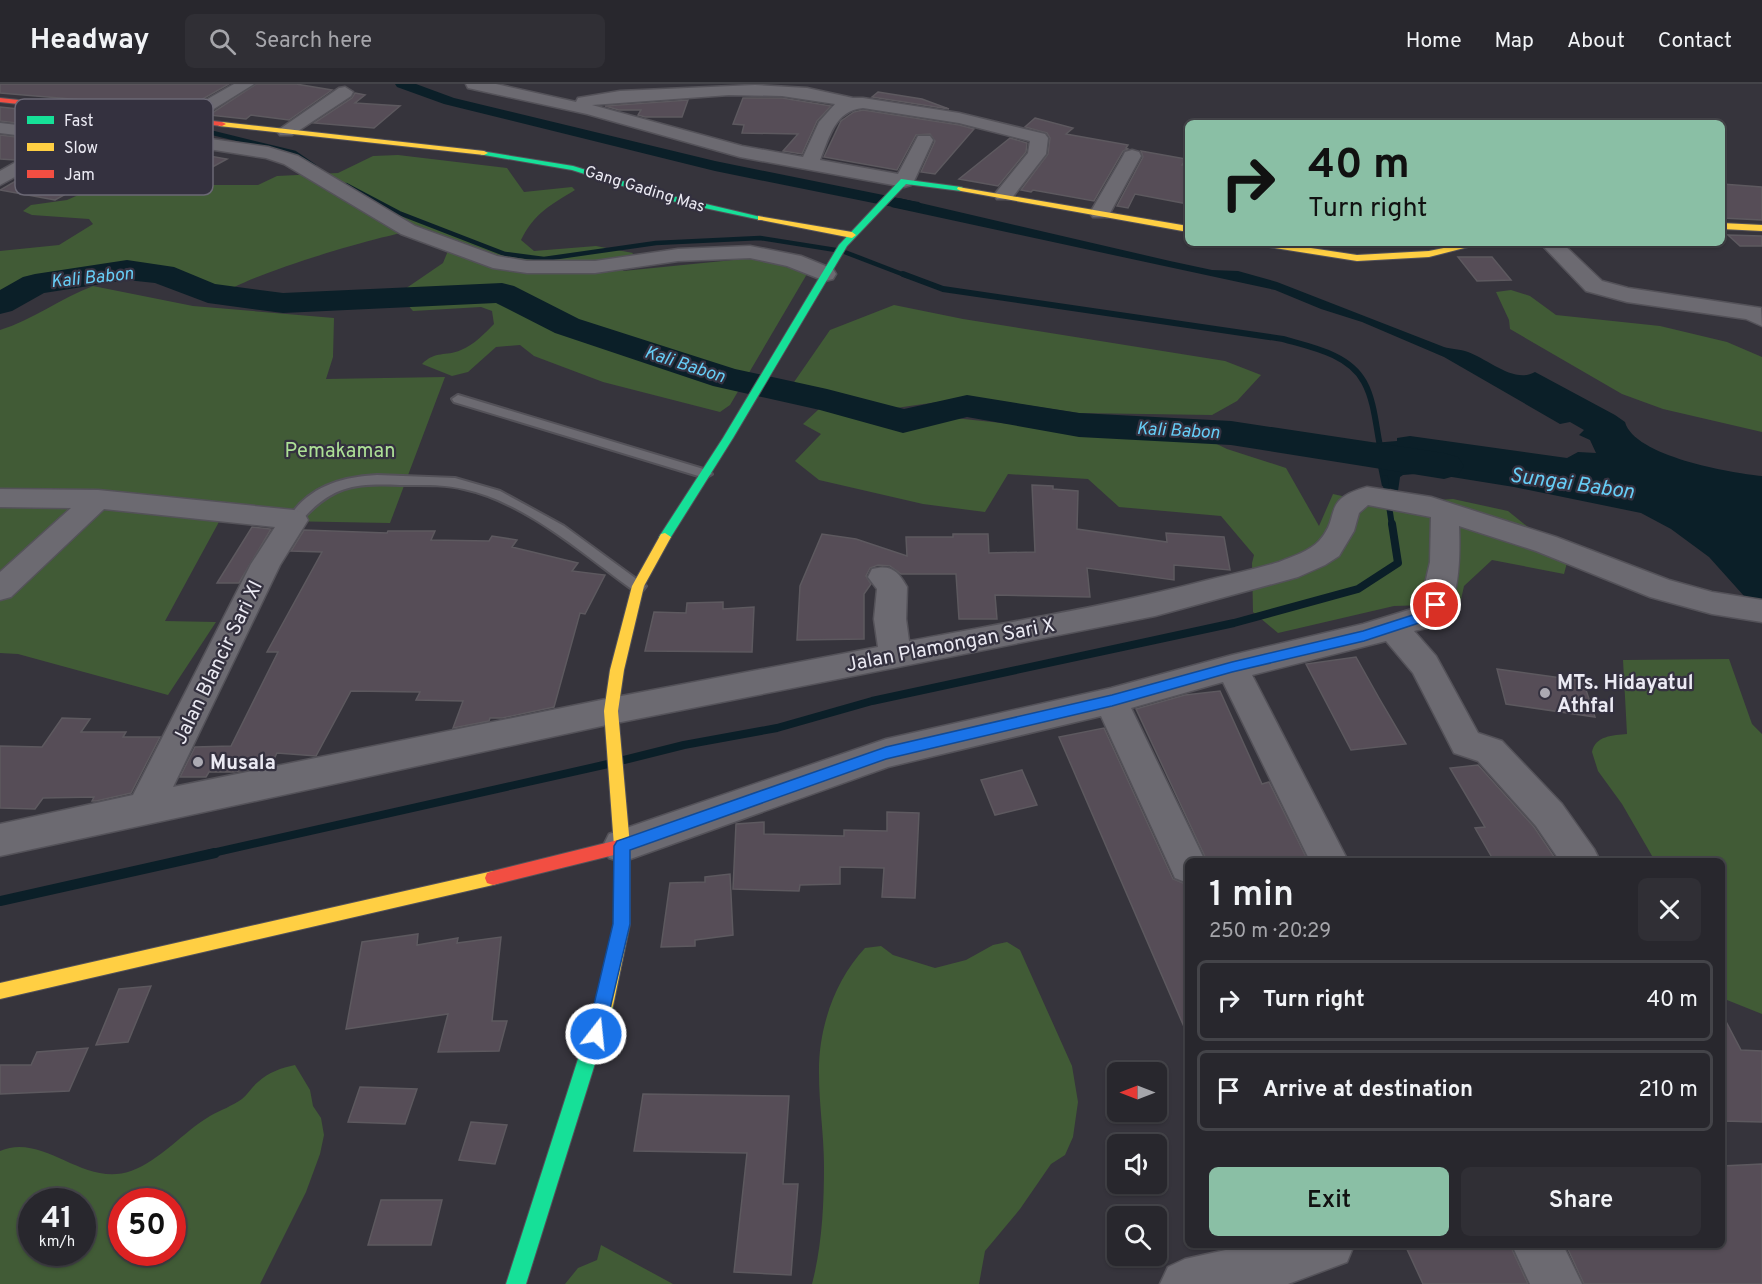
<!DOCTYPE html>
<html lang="en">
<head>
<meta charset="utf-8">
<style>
  :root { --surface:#28272d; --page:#302f35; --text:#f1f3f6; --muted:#a5a5aa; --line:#444449; --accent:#8abfa5 }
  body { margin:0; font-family:Overpass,sans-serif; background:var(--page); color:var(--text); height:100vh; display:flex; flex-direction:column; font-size:22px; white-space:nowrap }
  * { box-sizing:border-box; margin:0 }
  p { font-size:20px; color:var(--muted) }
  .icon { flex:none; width:33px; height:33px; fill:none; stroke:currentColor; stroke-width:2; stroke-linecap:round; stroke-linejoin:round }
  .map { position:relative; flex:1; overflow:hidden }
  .panel { position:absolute; left:1185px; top:774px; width:540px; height:390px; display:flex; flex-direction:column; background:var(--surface); border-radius:9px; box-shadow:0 2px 4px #0004,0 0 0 2px var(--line) }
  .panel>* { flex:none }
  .top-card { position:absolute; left:1185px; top:36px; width:540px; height:126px; border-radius:9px; box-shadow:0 2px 4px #0004,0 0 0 2px var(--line); background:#8abfa5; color:#111; overflow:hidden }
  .needle { width:39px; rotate:270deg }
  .fabs { position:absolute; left:1107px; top:978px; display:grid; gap:12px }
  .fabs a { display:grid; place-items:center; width:60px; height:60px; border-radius:9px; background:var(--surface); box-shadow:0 2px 4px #0004,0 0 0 2px var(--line); font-size:30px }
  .speed { position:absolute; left:18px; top:1104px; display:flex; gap:12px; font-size:30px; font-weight:700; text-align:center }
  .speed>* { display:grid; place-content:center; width:78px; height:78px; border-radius:50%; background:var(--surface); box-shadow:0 2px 4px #0004,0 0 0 2px var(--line); line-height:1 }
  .speed small { font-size:15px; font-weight:400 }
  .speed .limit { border:9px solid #d22; background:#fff; color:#111 }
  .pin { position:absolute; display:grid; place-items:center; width:51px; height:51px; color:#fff; margin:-26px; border:3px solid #fff; border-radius:50%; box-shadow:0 2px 6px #0007 }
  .me { position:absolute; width:66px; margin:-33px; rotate:16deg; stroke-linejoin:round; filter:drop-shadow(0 0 4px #0008) }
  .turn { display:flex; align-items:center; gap:21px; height:126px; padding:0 24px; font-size:27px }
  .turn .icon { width:78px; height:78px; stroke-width:2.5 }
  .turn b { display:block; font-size:42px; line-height:51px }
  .round { display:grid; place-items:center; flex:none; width:63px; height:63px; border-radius:9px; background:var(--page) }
  .head { display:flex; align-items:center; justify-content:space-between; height:102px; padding:0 24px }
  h1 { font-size:36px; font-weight:600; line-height:45px }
  .button { display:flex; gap:12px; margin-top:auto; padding:12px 24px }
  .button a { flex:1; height:69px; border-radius:9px; background:var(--accent); color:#111; font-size:24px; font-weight:600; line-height:69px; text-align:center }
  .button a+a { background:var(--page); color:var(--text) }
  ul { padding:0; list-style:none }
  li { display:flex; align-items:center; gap:18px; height:81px; margin:0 12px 9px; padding:0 12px; border:3px solid var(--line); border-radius:9px }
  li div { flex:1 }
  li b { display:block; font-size:22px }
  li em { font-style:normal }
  header { display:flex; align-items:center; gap:36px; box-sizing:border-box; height:84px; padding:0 30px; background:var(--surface); border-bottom:2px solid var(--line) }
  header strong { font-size:28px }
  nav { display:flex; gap:33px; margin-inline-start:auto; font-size:21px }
  .search { width:420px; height:54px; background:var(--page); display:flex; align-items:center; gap:15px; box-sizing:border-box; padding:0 21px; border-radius:9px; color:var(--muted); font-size:22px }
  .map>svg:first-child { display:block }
</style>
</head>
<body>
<header>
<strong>Headway</strong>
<div class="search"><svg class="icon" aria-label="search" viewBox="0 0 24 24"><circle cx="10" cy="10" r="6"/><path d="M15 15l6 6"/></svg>Search here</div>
<nav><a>Home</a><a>Map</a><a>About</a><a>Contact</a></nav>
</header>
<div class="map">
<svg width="1762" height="1200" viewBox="0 0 1762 1200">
  <rect width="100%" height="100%" fill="#36343c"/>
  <path fill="#415b36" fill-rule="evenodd" d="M398 71 507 84 524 108 572 103 575 106C551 121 534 129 521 156L534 167 596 162 633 169 623 187 743 175 765 176 807 190 730 321 720 328 603 298 534 272 520 261 496 263 468 288 452 292 422 280C436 266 445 273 461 266 474 261 485 249 494 240L492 227 481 223 413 227 406 219 405 205 443 179 452 157C445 153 435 147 427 146 406 142 237 194 226 209 204 207 188 192 166 186 121 175 39 188 0 213V167L59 161 93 140 89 135 32 131 23 127 31 121 67 116 110 97 141 95 196 101H258L277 92 338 89 373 72Z
    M93 202 193 222 334 234 333 273 326 295 445 293 390 439 220 436 165 537 216 538 168 611 18 570 0 569V246C33 236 61 214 93 202Z
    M1511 206 1530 212 1556 231 1660 242 1727 258 1762 273V348L1663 325 1622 310 1510 245 1509 236 1496 208Z
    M894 221 963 235 1225 277 1261 291 1237 317 1212 331 1079 329 972 313 896 324 792 301 830 246Z
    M820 324 905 345 945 333 1078 347 1194 349 1227 365 1286 384 1319 442 1333 410 1378 420 1453 415 1508 427 1568 475 1564 490 1492 476 1464 502 1460 520 1394 522 1278 549 1253 528 1252 479 1254 471 1221 432 1119 423 1088 395 1008 390 985 428 923 420 819 396 795 377 821 350 803 340Z
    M1729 575 1752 640 1762 650V930L1722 914V777H1655L1622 720 1598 687 1592 668C1595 652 1613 651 1627 650L1623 576Z
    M1007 858 1020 866 1072 982 1078 1018 1073 1053 1065 1071 1051 1080 1020 1125 985 1167 979 1200H812C822 1162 824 1121 824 1082 824 1051 819 1021 819 990 818 946 834 897 865 864L881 862 893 871 935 884 966 876 993 861Z
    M295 981 310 1006 313 1022 321 1034 324 1051 320 1070 306 1108 260 1200H0V1067C44 1048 83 1104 131 1087 161 1076 183 1048 210 1032 221 1026 232 1022 242 1015 248 1010 252 1003 258 998 269 988 281 984 295 981ZM32 1118H82V1168H32ZM122 1118H172V1168H122Z
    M601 1161 673 1200H565L578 1184 597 1176Z"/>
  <path fill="#0b1f28" d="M899 114 1170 177 1212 186 1238 187 1277 198 1444 263C1451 265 1460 265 1468 268 1488 275 1514 300 1535 288L1615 331 1625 338C1634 372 1730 389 1762 392V516L1744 512 1709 473 1671 445 1641 429 1514 403 1427 389 1403 391 1400 393 1398 407 1382 402 1373 359 1397 357V354L1410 352 1567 374 1578 368 1596 369 1590 356 1579 351 1584 346 1570 338 1560 340 1444 273 1362 238 1321 225 1275 206 891 123Z
    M123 183 165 186 196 198 189 204C182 201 175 197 168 194 121 178 42 203 0 224V213C36 190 80 186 123 183Z"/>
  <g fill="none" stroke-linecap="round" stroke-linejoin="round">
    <path stroke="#0b1f28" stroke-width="4.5" d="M41 32 213 49 295 69 314 82
      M346 101 399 129 505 170 544 175 656 159 760 154 842 167 907 192"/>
    <path stroke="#0b1f28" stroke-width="6" d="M903 190 943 205 1283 255C1311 263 1349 270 1364 298 1375 318 1376 345 1381 367
      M1385 394 1392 442"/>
    <path stroke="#0b1f28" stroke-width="8" d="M624 676 684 661 777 644 872 617 1234 539 1358 505 1398 479 1392 440
      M208 770 608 680"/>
    <path stroke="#0b1f28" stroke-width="10" d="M0 817 215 769"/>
    <path fill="#0b1f28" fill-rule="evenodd" d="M395 0H416L454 14 715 77 913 117 919 118 922 122 919 126 913 127 715 87 444 20 397 3Z"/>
    <path fill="#0b1f28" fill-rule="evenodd" d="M127 176 174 183 215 200 283 209 502 199 514 202 579 235 735 285 827 305 904 325 967 311 1079 329 1231 337 1444 369 1458 373 1464 382 1458 391 1444 395 1231 361 1079 353 967 333 903 349 820 326 713 302 555 249 496 219 283 229 208 219 155 199 127 196 44 209 12 227 0 230V206L23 193 35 190Z"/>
  </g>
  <path fill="#564d57" stroke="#5d595f" stroke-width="1.5" d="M0 0H229L180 28 83 16 0 9Z
    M256 0H296L332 6 289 36 251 31 246 35 209 31Z
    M878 8 922 15 949 25 872 13Z
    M355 9 365 11 355 19 400 22 374 44 314 39 352 14Z
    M743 14H782L831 22 817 37 802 70 783 67 798 50 742 49 744 41 733 40Z
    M688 16 682 33H645L638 31 641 26H619L605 22Z
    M0 23 56 29 34 41 0 37Z
    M863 26 959 41 974 45 935 90 921 88 935 57 930 50 916 51 897 86 824 73 841 37 854 28Z
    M1035 34 1073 44 1066 50 1128 61 1126 64 1128 65 1123 67 1094 117 1033 106 1031 108 1021 106 1048 70 1050 54 1047 49 1025 43Z
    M0 51 48 57 15 76 0 75Z
    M1010 54 1027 59 1026 68 998 102 959 95Z
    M78 61 112 65 115 62 159 63 227 75 187 97 117 82 55 116 0 106Z
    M1141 67 1186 75 1182 81 1188 82V120L1135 110 1128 124 1117 122 1143 73Z
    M1722 100 1762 103V136L1722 134Z
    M1728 151 1762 152V162H1740Z
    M1458 173H1492L1511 196 1477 197Z
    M1032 401 1053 402V405L1078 407 1077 445 1167 458 1166 449 1224 453 1230 486 1174 481V496L1087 484 1090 513 995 511 997 535H959L956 490H901L890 482 878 481 870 484 866 492 871 500 864 510V555L797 556 800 502 822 450 856 455 907 472 906 453H953V450H988L989 469 1035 468Z
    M252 443 271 445 239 499H217Z
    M304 446 387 449 388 447H435L431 456 489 457 492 452 517 456 512 463 578 479 572 487 605 491 585 530 580 529 554 623 502 634H490L489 637 453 644 463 617 416 616 420 608 351 607 316 672 277 669 271 681 234 688H209L206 693H180L195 663 231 662 278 568H267L322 468 291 467Z
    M723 518V525L754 523 752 568 645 567 654 528 686 529 687 519Z
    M1356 573 1379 614 1406 660 1351 666 1306 580Z
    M1497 585 1583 597 1595 633 1506 620Z
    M1220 607 1262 700 1269 698 1308 777H1207L1136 625 1185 611Z
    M62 634 90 635 81 648H126L123 653H160L131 709 96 717H92L94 713 43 714 35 725 0 724V662L42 663Z
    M1104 644 1173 795 1188 801V952L1059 653Z
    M1478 681 1534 743 1557 777H1494L1475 744 1485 743 1450 684Z
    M1022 686 1037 721 995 731 981 696Z
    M887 728 919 729 915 814 882 813 884 784 840 783V800L800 801 799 807 733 805 736 740 764 738V750L844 752V746L887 747Z
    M730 790 733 851 695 856V862L661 863 670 799 705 798V793Z
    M418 850 417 861 458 854 457 859 501 853 492 937H507L499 967 438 968 448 930 346 945 362 858Z
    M151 902 128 958 96 961 119 905Z
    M1722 930 1741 966 1762 967V1038L1722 1037Z
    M88 964 69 1007 0 1010V981H31L37 968Z
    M360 1003 417 1005 405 1040 348 1038Z
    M643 1010 789 1012 783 1100H798L791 1191 734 1188 747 1069 634 1067Z
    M471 1038 507 1041 495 1080 459 1076Z
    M1762 1080V1200H1584L1566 1161H1722V1082Z
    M381 1116H442L431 1161H368Z
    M1405 1161H1510L1528 1200H1423Z"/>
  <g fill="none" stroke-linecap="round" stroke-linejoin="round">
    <g stroke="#545259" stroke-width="4">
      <path id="lane" d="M458 311 710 387 712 390 705 394 454 318 452 315Z
        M377 391 455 394 500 407 564 442 646 502 643 506H633C583 470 525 418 464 405 443 400 422 401 400 401 353 399 331 402 299 439H289L287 436C308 403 340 393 377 391Z"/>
    </g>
    <g stroke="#545259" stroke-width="3">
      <path id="street" d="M234 0H254L188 41H176L173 37 176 33Z
        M466 0H496L576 18 578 14 620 7 755 1 807 4 853 14H863L959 29 1045 50 1048 54 1046 70 1011 115H997L994 111 1028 69 1030 57 959 39 863 24C835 26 829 54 820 76L898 90 918 52H930L933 56 914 97 911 101 904 103 740 73 587 30 468 4ZM729 11 782 12 835 20 819 38 803 73 742 62 592 21Z
        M345 3 353 8 351 12 292 51H280L277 47 339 4Z
        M0 39 71 47 79 45 87 48 189 52 268 63 298 72 415 142 497 172 527 177H595L678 165 750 162 801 172 833 185 836 190 833 195 825 197 787 182 750 174 678 177 595 189H527L493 184 401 150 284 80 266 74 189 62 77 59 0 101V87L55 56 0 49Z
        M1132 66 1139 68 1141 72 1110 129 1107 133H1093L1090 129 1123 72 1125 68Z
        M1540 159H1562L1602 197 1628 204 1761 224 1762 242 1746 235 1627 218 1586 207Z
        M1367 403 1431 413 1556 453 1669 496 1712 508 1762 516V538L1712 530 1650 513 1536 467 1459 442C1460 468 1461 524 1437 540 1431 544 1421 545 1414 547L1436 572 1478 649 1502 657 1562 720 1594 765 1600 777H1560L1536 742 1478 677 1454 669 1413 589 1386 557 1252 591 1348 777H1310L1223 598 1131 624 1205 777H1188V799L1175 794 1101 632 888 683 622 778 609 774 603 762 609 750 886 655 1111 604 1232 571 1363 540 1415 524 1421 517 1430 478 1431 433 1368 421 1359 429 1354 447 1339 472 1325 481 1298 493 1155 532 611 640 0 772V740L133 711 251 480 275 443 104 425 11 513 0 516V488L71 424 0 423V405L98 406 294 426 304 429 308 436 280 481 173 703 611 614 878 563 874 535 877 505 868 493 872 485C891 480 898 487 907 503L906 535 909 557C1009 538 1110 522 1208 496 1232 490 1256 485 1279 478 1291 473 1310 467 1319 457 1342 432 1320 416 1367 403Z
        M1248 1161H1354L1347 1178 1288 1200H1160L1168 1183 1185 1175Z
        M1512 1161H1563L1582 1200H1530Z"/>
    </g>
    <g stroke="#545259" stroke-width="2">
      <path id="fast" d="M481 67 573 82 672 112 765 134 761 136 667 116 572 86 484 71H481Z
        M901 95 961 103 965 105 961 107 906 100 847 162 733 354 669 456H661L659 453 723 354 839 161Z
        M604 914 610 916 613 922 526 1200H506L595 922 598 916Z"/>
    </g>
    <g stroke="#545259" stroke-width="2">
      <path id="slow" d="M222 38 484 67 488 69 484 71 219 42 218 40Z
        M958 103 1188 142V148L961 107 957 105Z
        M758 132 852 148 856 151 852 154 761 136H758Z
        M1722 139 1762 141V147L1722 145Z
        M1258 159H1278L1357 171 1429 167 1468 159H1484L1429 173 1357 177 1262 162Z
        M665 449 671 453 644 502 624 586 618 627 630 762V840L613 922 610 928 604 930 598 928 595 922 614 840V762L604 627 610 586 632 502 661 450Z
        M493 787 499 789 501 794 499 799 493 801 0 915V899Z"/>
    </g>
    <g stroke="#545259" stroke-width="2">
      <path id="jam" d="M0 14 222 38 226 40 222 42 0 18Z
        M622 755 627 757 630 762 627 767 622 769 493 801 487 799 485 794 487 789 493 787Z"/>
    </g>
    <use href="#lane" fill="#6c6a71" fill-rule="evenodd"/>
    <use href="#street" fill="#6c6a71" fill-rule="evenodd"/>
    <use href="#fast" fill="#16e098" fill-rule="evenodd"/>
    <use href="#slow" fill="#ffcf43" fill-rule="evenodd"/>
    <use href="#jam" fill="#f24e42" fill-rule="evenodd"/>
  </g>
  <path fill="#1a73e8" stroke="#114b97" stroke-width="1.5" d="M1436 517 1442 521 1431 535 1364 557 1232 588 1112 622 886 675 630 766V840L604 950 602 956 596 959 589 956 587 950 613 840 614 762 617 757 886 663 1112 611 1232 578 1363 547 1422 528 1431 518Z"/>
  <g fill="#acaab3" stroke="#34313f" stroke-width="2">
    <circle cx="1545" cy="609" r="6"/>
    <circle cx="198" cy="678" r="6"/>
  </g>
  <g text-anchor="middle" stroke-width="4.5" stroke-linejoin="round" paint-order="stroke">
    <g font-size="16" fill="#ebeaf3" stroke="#34313f">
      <text transform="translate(645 104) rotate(17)" y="6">Gang Gading Mas</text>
    </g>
    <g font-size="18" font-style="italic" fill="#66cef7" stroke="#34313f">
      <text transform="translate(92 193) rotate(-6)" y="6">Kali Babon</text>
      <text transform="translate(685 280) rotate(18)" y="6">Kali Babon</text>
      <text transform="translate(1178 346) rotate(3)" y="6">Kali Babon</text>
    </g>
    <g font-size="20" fill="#ade096" stroke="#34313f">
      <text x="340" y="373">Pemakaman</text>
    </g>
    <g font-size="20" fill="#ebeaf3" stroke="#34313f">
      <text transform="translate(950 560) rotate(-11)" y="7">Jalan Plamongan Sari X</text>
      <text transform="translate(217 578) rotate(-64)" y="7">Jalan Blancir Sari XI</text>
    </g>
    <g font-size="20" font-weight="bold" fill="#ebeaf3" stroke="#34313f" text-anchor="start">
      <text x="1557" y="605">MTs. Hidayatul<tspan x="1557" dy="23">Athfal</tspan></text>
      <text x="210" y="685">Musala</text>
    </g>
    <g font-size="21" font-style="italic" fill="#66cef7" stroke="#34313f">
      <text transform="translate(1572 399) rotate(8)" y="7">Sungai Babon</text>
    </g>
  </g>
  <rect x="15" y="15" width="198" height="96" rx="9" fill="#34313f" stroke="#6b6875" stroke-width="1.5"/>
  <rect x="27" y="32" width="27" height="8" fill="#16e098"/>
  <rect x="27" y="59" width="27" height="8" fill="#ffcf43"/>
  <rect x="27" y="86" width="27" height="8" fill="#f24e42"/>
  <g font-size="16" fill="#ebeaf3">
    <text x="64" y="42">Fast</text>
    <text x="64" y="69">Slow</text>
    <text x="64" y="96">Jam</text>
  </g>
</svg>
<div class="fabs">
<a><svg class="needle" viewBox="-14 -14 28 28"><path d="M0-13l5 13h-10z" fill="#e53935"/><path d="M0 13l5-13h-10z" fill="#a5a5aa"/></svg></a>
<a><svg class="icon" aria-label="sound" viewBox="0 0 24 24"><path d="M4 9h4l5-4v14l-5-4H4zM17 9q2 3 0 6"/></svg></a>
<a><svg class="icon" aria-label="search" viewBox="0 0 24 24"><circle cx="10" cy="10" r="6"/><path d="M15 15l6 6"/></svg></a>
</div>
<div class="speed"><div>41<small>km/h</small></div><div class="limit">50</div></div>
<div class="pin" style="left:1436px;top:521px;background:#d93025"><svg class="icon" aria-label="arrive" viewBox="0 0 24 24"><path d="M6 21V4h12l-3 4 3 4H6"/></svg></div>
<svg class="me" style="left:596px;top:950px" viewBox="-20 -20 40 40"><circle r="17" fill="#1a73e8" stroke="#fff" stroke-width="3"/><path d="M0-11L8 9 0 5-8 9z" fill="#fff"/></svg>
<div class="top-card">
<div class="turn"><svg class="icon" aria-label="right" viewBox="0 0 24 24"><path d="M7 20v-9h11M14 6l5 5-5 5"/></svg><div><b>40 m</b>Turn right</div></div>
</div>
<section class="panel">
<div class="head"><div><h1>1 min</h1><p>250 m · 20:29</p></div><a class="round"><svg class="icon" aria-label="close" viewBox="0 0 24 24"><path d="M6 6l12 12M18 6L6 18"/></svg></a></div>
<ul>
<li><svg class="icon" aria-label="right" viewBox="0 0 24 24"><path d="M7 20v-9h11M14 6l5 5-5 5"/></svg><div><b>Turn right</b></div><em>40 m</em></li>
<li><svg class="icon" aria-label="arrive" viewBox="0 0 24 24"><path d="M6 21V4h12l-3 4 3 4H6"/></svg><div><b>Arrive at destination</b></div><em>210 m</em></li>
</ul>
<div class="button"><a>Exit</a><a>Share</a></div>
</section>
</div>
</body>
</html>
